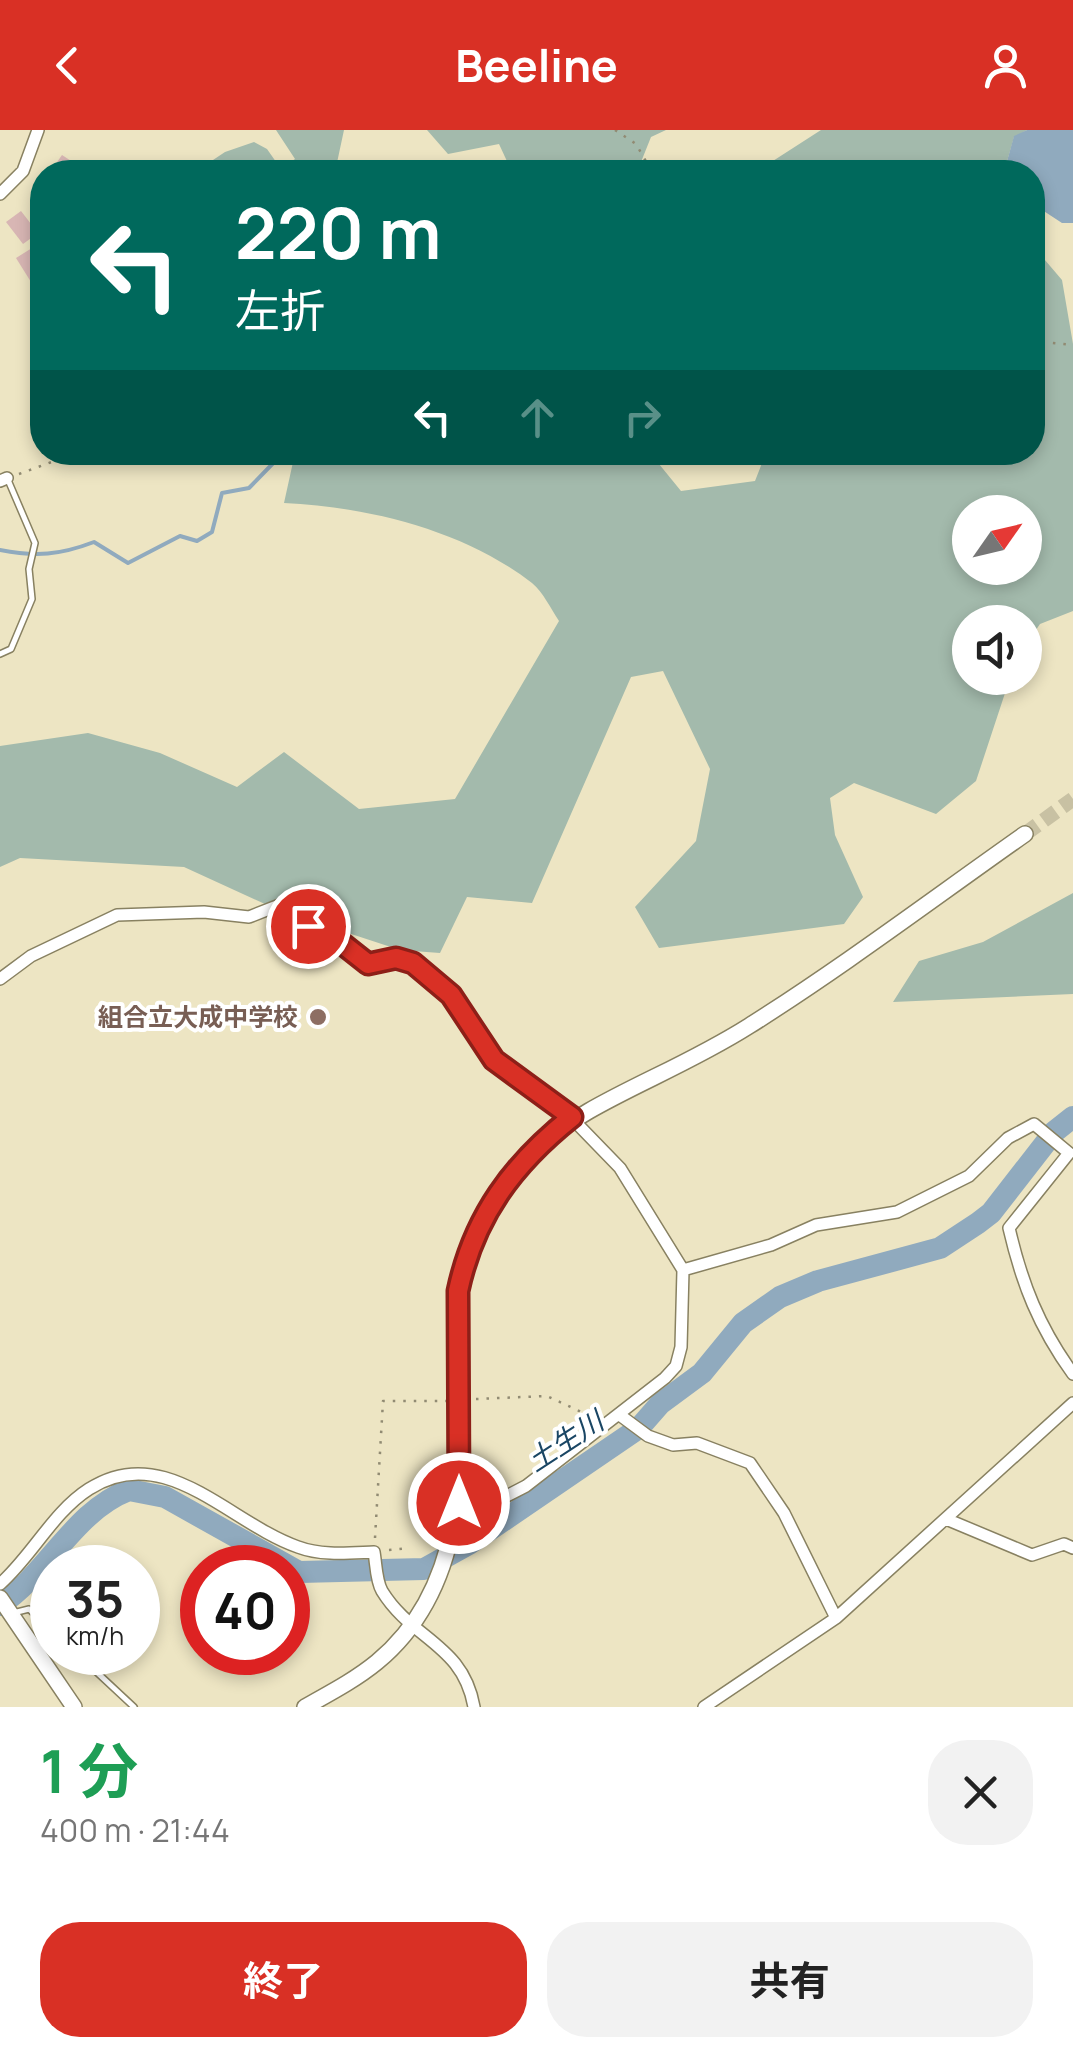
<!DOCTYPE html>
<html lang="ja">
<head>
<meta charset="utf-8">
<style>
  :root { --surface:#fff; --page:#f2f2f2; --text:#222; --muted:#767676; --accent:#d93025 }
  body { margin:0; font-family:Manrope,"Noto Sans JP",sans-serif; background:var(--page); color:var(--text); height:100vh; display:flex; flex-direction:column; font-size:38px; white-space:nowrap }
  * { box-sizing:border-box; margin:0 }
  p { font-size:32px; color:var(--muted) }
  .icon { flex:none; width:55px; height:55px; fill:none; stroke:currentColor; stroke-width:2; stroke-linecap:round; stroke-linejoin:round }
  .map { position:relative; height:1577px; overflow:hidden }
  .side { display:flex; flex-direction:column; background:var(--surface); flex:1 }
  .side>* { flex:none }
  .banner { position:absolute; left:30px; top:30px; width:1015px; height:305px; border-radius:40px; box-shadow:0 5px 15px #0003; background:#00695c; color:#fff; overflow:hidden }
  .needle { width:65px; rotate:56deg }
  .buttons { position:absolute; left:952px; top:365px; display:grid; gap:20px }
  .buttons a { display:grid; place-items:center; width:90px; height:90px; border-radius:50%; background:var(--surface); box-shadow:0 5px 15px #0003; font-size:50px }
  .speed { position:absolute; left:30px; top:1415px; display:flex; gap:20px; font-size:50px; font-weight:700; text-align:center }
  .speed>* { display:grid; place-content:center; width:130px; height:130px; border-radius:50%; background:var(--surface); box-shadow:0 5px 15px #0003; line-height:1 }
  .speed small { font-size:25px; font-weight:400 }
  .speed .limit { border:15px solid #d22; background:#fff; color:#111 }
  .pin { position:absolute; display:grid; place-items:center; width:85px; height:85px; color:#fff; margin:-42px; border:5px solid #fff; border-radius:50%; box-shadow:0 2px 10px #0007 }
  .me { position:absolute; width:110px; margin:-55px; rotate:0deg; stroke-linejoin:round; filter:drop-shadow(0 0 8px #0008) }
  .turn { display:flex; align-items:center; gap:35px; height:210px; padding:0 40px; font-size:45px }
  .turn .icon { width:130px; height:130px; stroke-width:2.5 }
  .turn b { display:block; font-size:70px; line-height:85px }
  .lanes { display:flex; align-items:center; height:95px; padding:0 40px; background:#0003; justify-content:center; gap:50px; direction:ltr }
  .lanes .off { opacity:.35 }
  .round { display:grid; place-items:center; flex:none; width:105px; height:105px; border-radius:40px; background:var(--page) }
  .headline { display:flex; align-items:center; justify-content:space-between; height:170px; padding:0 40px }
  h1 { font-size:60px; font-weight:700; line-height:75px; color:#1e9e55 }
  .cta { display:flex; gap:20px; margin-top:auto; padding:20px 40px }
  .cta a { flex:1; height:115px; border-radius:40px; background:var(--accent); color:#fff; font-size:40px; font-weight:700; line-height:115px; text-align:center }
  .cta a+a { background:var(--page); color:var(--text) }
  header { display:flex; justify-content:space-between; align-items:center; height:130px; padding:0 40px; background:var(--accent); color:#fff; font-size:45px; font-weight:700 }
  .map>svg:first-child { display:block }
</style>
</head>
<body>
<header><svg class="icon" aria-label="back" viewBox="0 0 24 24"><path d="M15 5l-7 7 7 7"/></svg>Beeline<svg class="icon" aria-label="person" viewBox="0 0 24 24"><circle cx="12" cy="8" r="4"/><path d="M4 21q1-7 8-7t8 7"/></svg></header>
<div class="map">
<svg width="1073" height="1577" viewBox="0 0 1073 1577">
  <rect width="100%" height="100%" fill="#ede5c3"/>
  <path fill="#a3baac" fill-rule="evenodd" d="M276 0H344L335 42H195L225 22 254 12 267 19 281 39 295 29Z
    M427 0H666L651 7 637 42H512L499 14 448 24Z
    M821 0H1027L1014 7 1004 42H756Z
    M1033 116 1062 150 1073 214V481L1040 494 1025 516V492H970V548H1010L976 651 936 684 854 653 830 668 835 705 863 767 844 794 659 818 635 777 696 711 710 639 663 541 631 547 532 773 467 767 440 823 400 820 278 780 184 737 20 728 0 737V616L88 603 160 623 237 657 284 622 359 679 455 669 559 491C551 479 543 462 532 453 463 400 369 377 284 373L295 323H650L681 361 755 351 766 323 1032 322ZM970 382H1025V438H970Z
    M1073 763V864L893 872 919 831 983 812Z"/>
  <path fill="#90aabe" d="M1027 0H1073V93H1062L1033 74 1032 42H1004L1014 6Z"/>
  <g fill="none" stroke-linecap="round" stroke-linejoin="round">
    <path stroke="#90aabe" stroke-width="4" d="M0 420C36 427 60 425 94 412L128 433 180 406 197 411 212 402 222 363 249 358 284 322"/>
    <path stroke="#90aabe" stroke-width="22" d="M0 1475C48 1443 74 1381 129 1360L165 1367 299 1442 424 1439 469 1414 639 1298 660 1274 702 1243 743 1193 780 1167 818 1151 940 1118 978 1093 991 1083 1054 1002 1073 987"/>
  </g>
  <path fill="#d8b6b4" d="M62 25 88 42H50Z
    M21 81 38 103 23 114 6 92Z
    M32 118 42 135V145L31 152 16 128Z"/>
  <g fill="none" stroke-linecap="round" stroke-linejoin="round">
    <path stroke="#c8c1a3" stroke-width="15" stroke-dasharray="15 8" stroke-linecap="butt" d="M1025 704 1073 669"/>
    <g stroke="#888161" stroke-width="8">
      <path id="lane" d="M0 524 11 519 32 469 29 439 35 413 8 350
        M13 1483 29 1479 52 1501
        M75 1522 134 1577"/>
    </g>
    <g stroke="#888161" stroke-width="14">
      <path id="street" d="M0 64 23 41 38 0
        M0 351 7 348
        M0 849 31 826 117 785 204 782 249 787 287 772C310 798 341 812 368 834L396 828 413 833 451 865 494 930 556 972 620 1038 683 1140 681 1217 676 1236 665 1248 526 1356 495 1372 459 1373
        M683 1140 771 1115 816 1095 897 1082 969 1046 1008 1008 1034 994 1069 1023 1009 1098C1022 1154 1039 1197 1073 1244
        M621 1286 648 1306 673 1315 697 1313 750 1333 784 1383 836 1488
        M946 1389 1032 1425 1064 1414 1073 1418
        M0 1454C32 1426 53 1382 89 1359 165 1310 229 1393 298 1417 322 1426 349 1423 374 1422 376 1433 376 1451 382 1461 412 1510 463 1514 474 1577
        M704 1577 836 1488 1073 1273"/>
    </g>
    <g stroke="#888161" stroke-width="18">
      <path id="secondary" d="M0 1468 74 1577
        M305 1577C330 1563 355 1550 377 1532 486 1442 457 1285 458 1161 494 986 621 977 749 896 844 836 934 768 1025 704"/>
    </g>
    <path stroke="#918b73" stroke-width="2.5" stroke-dasharray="2.5 8" stroke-linecap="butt" d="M615 0 636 14 652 42
      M1032 211 1073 215
      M19 344 79 322
      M476 1269 547 1266 592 1287
      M375 1408 383 1271H448
      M389 1420 408 1418"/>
    <use href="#lane" stroke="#fff" stroke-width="5"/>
    <use href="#street" stroke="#fff" stroke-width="11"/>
    <use href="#secondary" stroke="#fff" stroke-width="15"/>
  </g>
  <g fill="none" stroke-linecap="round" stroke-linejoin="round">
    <g stroke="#8d1f18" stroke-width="25">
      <path id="route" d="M308 796 330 804 368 834 396 828 413 833 451 865 494 930 572 987C513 1034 474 1086 458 1161L459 1373"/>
    </g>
    <use href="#route" stroke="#d93025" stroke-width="18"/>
  </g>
  <circle fill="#8d6e63" stroke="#fff" stroke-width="4" cx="318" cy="887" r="10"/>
  <g text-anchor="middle" stroke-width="8" stroke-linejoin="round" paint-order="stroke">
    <g font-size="25" font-weight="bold" fill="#785e54" stroke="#fff" text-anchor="end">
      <text x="298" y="896">組合立大成中学校</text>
    </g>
    <g font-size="28" font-style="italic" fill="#1a4664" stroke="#fff">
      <text transform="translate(565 1311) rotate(-33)" y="10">土生川</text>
    </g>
  </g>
</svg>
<div class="buttons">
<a><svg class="needle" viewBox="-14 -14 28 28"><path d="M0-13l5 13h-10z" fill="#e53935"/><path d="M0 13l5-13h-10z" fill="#767676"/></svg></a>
<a><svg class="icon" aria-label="sound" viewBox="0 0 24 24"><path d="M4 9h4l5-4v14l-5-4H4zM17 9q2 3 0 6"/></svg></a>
</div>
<div class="speed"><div>35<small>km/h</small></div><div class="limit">40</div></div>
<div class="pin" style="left:308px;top:796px;background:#d93025"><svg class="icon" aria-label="arrive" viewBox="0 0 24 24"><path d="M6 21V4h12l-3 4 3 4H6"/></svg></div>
<svg class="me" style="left:459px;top:1373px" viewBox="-20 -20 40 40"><circle r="17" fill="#d93025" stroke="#fff" stroke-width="3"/><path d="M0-11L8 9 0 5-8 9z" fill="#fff"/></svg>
<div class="banner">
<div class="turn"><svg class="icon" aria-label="left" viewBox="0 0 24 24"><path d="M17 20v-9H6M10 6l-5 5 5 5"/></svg><div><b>220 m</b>左折</div></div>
<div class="lanes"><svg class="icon" aria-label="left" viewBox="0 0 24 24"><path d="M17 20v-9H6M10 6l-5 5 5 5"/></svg><svg class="icon off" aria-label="ahead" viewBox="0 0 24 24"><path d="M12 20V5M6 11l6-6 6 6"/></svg><svg class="icon off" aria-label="right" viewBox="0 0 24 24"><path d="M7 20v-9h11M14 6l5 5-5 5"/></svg></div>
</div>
</div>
<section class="side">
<div class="headline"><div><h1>1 分</h1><p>400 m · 21:44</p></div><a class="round"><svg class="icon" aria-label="close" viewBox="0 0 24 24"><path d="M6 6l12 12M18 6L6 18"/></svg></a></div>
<div class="cta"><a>終了</a><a>共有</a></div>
</section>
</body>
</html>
